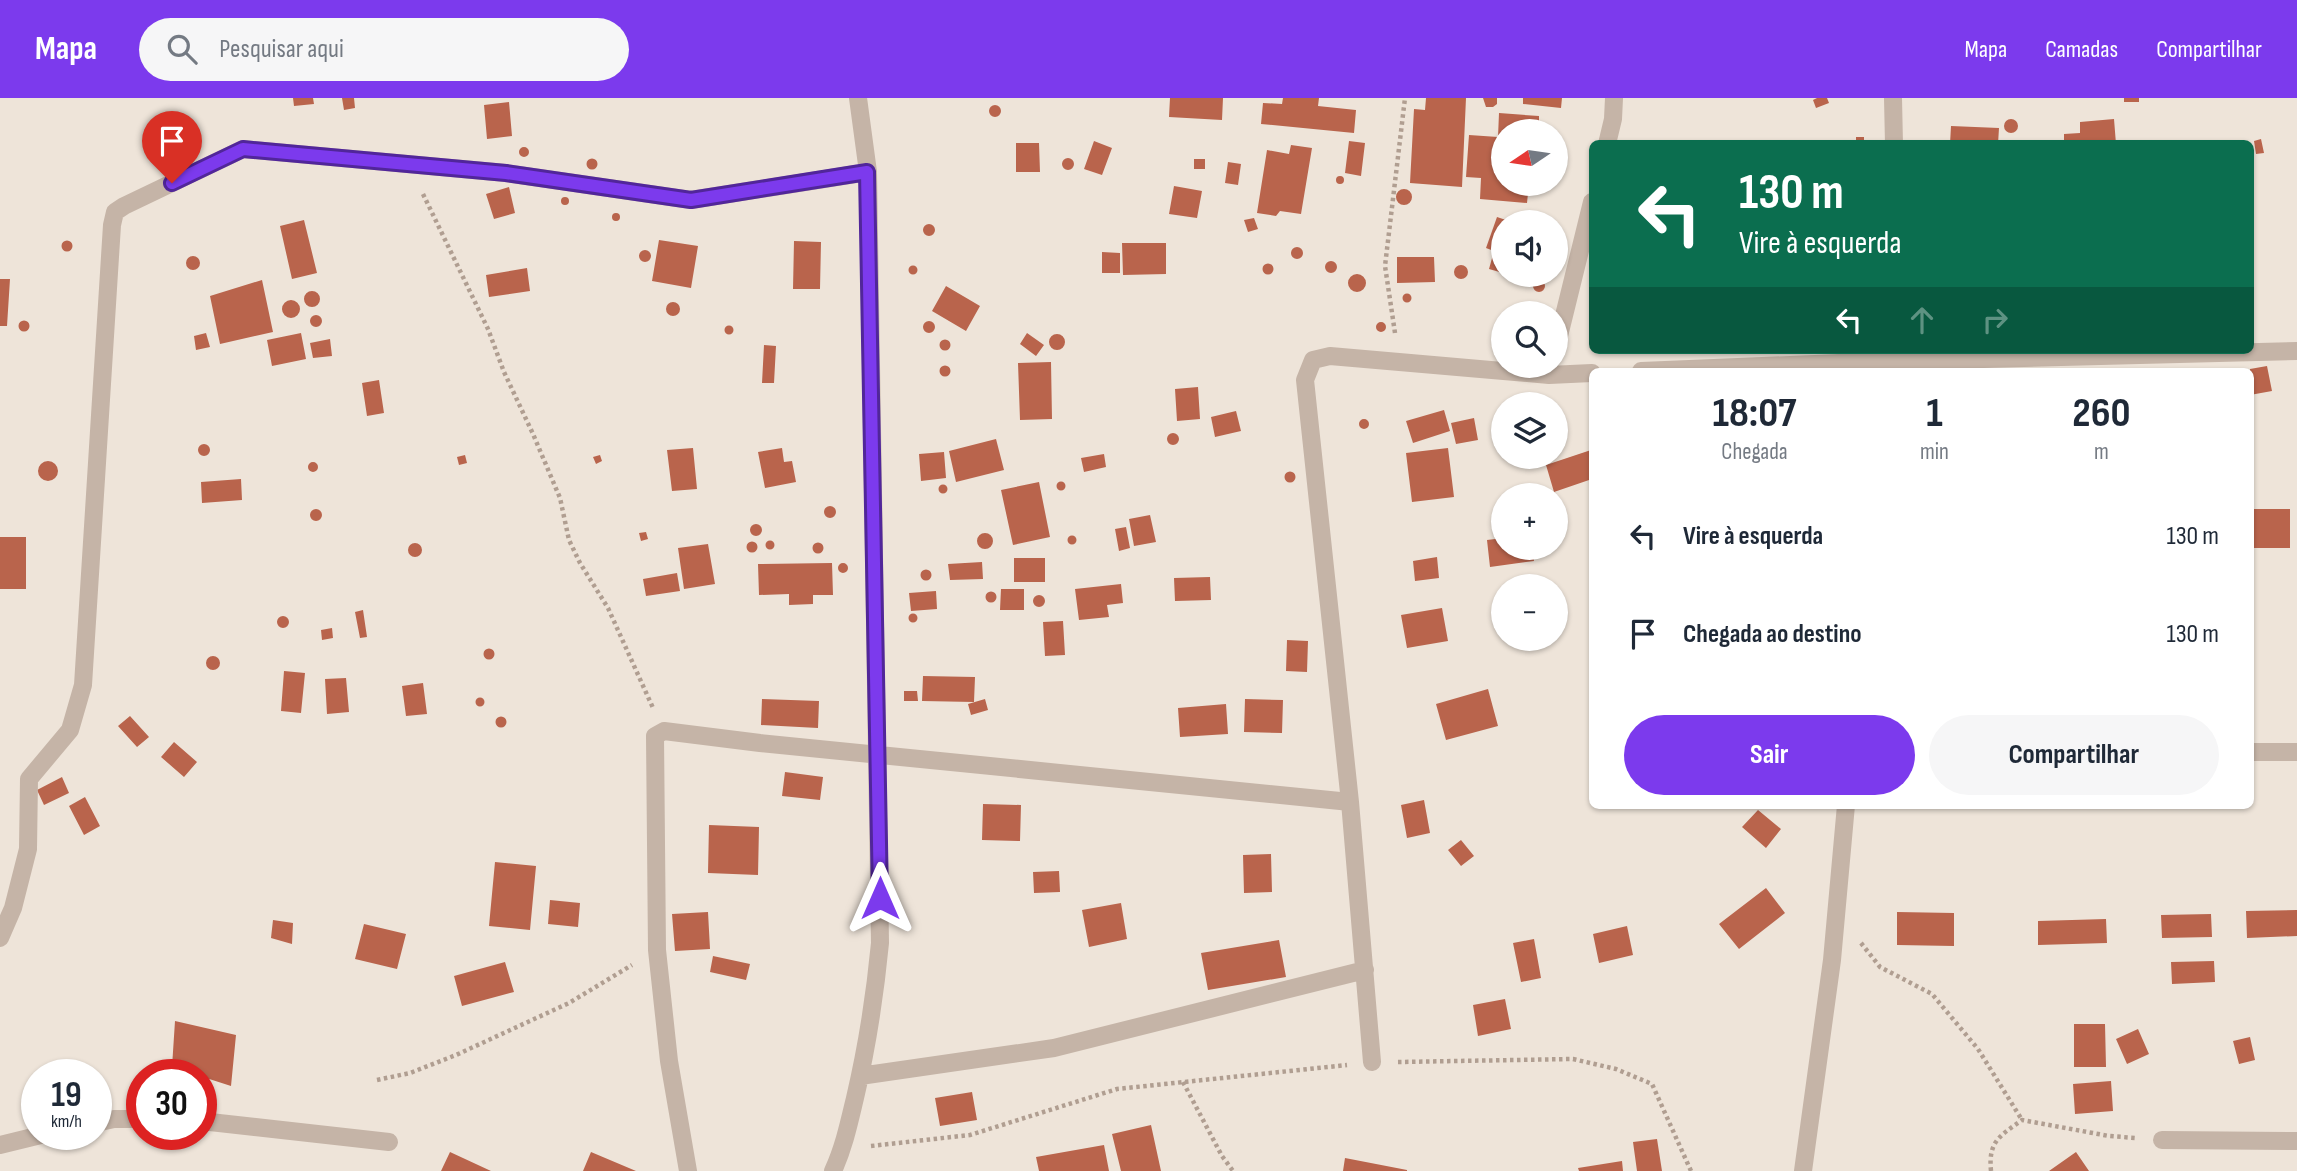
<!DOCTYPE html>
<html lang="pt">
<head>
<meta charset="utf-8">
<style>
  :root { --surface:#fff; --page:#f6f6f7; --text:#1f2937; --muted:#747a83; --accent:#7c3aed }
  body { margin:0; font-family:"Sofia Sans Condensed",sans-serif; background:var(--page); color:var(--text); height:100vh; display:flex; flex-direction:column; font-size:26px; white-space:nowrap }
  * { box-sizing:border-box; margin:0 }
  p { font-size:23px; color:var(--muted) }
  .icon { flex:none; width:38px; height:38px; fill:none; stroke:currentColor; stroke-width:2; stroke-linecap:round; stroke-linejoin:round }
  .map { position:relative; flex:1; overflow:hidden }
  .sheet { position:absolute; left:1589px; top:270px; width:665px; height:441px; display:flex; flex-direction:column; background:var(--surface); border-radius:10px; box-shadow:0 2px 5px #0004 }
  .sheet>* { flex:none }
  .guide { position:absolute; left:1589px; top:42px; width:665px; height:214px; border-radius:10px; box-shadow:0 2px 5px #0004; background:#0b6e4f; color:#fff; overflow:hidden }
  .needle { width:46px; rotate:257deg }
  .fabs { position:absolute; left:1491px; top:21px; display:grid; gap:14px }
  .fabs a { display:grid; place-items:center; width:77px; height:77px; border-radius:50%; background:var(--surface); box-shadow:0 2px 5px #0004; font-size:35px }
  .speed { position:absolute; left:21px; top:961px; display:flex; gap:14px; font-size:35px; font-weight:700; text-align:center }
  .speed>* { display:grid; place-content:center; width:91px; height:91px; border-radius:50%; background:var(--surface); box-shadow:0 2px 5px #0004; line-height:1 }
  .speed small { font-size:18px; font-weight:400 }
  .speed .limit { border:10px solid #d22; background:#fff; color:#111 }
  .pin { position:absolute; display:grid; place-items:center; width:60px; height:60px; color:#fff; margin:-72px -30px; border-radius:50% 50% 50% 0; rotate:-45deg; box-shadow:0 0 7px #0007 }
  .pin .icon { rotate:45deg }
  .me { position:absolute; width:77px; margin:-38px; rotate:0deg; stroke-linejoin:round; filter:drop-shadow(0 0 5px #0008) }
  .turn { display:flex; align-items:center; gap:24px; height:147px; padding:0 35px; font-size:32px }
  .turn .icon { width:91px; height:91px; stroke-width:2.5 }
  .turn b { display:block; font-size:49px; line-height:60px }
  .lanes { display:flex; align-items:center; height:66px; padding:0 35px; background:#0003; justify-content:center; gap:35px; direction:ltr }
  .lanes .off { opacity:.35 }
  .eta { display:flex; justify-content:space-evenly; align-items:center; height:119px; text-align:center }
  .eta b { font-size:42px; font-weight:700; line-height:49px }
  .button { display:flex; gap:14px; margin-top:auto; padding:14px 35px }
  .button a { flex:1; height:80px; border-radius:42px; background:var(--accent); color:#fff; font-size:28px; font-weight:700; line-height:80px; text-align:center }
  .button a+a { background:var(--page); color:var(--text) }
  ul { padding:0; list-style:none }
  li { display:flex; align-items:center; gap:21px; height:98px; padding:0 35px }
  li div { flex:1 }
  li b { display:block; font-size:26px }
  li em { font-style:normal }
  header { display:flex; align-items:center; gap:42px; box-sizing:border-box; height:98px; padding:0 35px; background:var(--accent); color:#fff }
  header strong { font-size:33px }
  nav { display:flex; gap:38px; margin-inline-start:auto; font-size:24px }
  .search { width:490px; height:63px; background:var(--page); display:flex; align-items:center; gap:18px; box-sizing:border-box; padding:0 24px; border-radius:38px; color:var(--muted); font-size:26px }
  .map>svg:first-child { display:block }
</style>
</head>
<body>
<header>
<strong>Mapa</strong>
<div class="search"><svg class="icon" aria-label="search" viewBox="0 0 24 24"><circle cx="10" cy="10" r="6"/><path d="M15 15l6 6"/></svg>Pesquisar aqui</div>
<nav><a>Mapa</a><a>Camadas</a><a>Compartilhar</a></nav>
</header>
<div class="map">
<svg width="2297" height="1073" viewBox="0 0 2297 1073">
  <rect width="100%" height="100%" fill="#eee4d9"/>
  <path fill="#b9644c" d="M293 0H313L314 6 294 8Z
    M342 0H354L355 10 344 12Z
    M1170 0H1223L1222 22 1169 19Z
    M1283 0H1319L1318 8 1356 12 1354 35 1261 26 1263 5 1282 6Z
    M1426 0H1466L1462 89 1410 85 1414 11 1425 12Z
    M1483 0H1497V6L1493 9H1486Z
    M1523 0H1562L1561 10 1523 6Z
    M1817 0H1827L1829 5 1816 10 1813 2Z
    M2124 0H2139V4H2124Z
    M509 4 512 38 487 41 484 7Z
    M989 13a6 6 0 1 1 12 0a6 6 0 1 1-12 0Z
    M1499 15 1539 18V33H1503V86H1529L1527 105 1480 101 1481 80 1466 79 1469 37 1498 39Z
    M2004 28a7 7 0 1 1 14 0a7 7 0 1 1-14 0Z
    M2114 21 2116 46H2064V36L2080 35V24Z
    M1951 28 1999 30 1998 46H1950Z
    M1856 39H1864V46H1856Z
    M2261 41 2264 55 2256 56 2254 43Z
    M1094 43 1112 50 1102 77 1084 71Z
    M1349 43 1365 45 1361 78 1345 75Z
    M1016 45H1039L1040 74H1016Z
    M1291 47 1312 50 1301 116 1280 113 1276 118 1257 115 1267 52 1289 56Z
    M519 54a5 5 0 1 1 10 0a5 5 0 1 1-10 0Z
    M1062 66a6 6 0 1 1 12 0a6 6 0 1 1-12 0Z
    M586.5 66a5.5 5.5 0 1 1 11 0a5.5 5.5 0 1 1-11 0Z
    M1194 61H1205V71H1194Z
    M1228 64 1241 66 1238 87 1225 85Z
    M1336 82a4 4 0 1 1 8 0a4 4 0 1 1-8 0Z
    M1174 88 1202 93 1197 120 1169 116Z
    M509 89 515 115 494 121 486 96Z
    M1396 99a8 8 0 1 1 16 0a8 8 0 1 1-16 0Z
    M561 103a4 4 0 1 1 8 0a4 4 0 1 1-8 0Z
    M612 119a4 4 0 1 1 8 0a4 4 0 1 1-8 0Z
    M1497 119 1512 124H1503V175L1489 171 1494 153 1486 150Z
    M1254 120 1258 131 1248 134 1244 122Z
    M304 122 317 175 292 181 280 128Z
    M923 132a6 6 0 1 1 12 0a6 6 0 1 1-12 0Z
    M659 142 698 148 691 190 652 183Z
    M61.5 148a5.5 5.5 0 1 1 11 0a5.5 5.5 0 1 1-11 0Z
    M794 143 821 144 820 191H793Z
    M1122 145H1166V176L1123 177Z
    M1291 155a6 6 0 1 1 12 0a6 6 0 1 1-12 0Z
    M639 158a6 6 0 1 1 12 0a6 6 0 1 1-12 0Z
    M1102 154 1120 155V175H1102Z
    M186 165a7 7 0 1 1 14 0a7 7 0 1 1-14 0Z
    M1397 159H1434L1435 184 1397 185Z
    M1325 169a6 6 0 1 1 12 0a6 6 0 1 1-12 0Z
    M1262.5 171a5.5 5.5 0 1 1 11 0a5.5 5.5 0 1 1-11 0Z
    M1454 174a7 7 0 1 1 14 0a7 7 0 1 1-14 0Z
    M908.5 172a4.5 4.5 0 1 1 9 0a4.5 4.5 0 1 1-9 0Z
    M527 170 530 193 489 199 486 177Z
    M1348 185a9 9 0 1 1 18 0a9 9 0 1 1-18 0Z
    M1509 177H1525L1523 182Z
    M0 181H10L7 228H0Z
    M1533 188a6 6 0 1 1 12 0a6 6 0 1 1-12 0Z
    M262 182 273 234 220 246 210 198Z
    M946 188 980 208 966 233 932 213Z
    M304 201a8 8 0 1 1 16 0a8 8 0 1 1-16 0Z
    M1402.5 200a4.5 4.5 0 1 1 9 0a4.5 4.5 0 1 1-9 0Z
    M282 211a9 9 0 1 1 18 0a9 9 0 1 1-18 0Z
    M666 211a7 7 0 1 1 14 0a7 7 0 1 1-14 0Z
    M310 223a6 6 0 1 1 12 0a6 6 0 1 1-12 0Z
    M18.5 228a5.5 5.5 0 1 1 11 0a5.5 5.5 0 1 1-11 0Z
    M923 229a6 6 0 1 1 12 0a6 6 0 1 1-12 0Z
    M1376 229a5 5 0 1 1 10 0a5 5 0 1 1-10 0Z
    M724.5 232a4.5 4.5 0 1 1 9 0a4.5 4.5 0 1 1-9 0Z
    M206 235 210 249 196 252 194 238Z
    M301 235 306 261 272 268 267 242Z
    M1027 235 1044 247 1036 258 1020 246Z
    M1049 244a8 8 0 1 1 16 0a8 8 0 1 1-16 0Z
    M330 241 332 258 313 260 310 245Z
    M939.5 247a5.5 5.5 0 1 1 11 0a5.5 5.5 0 1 1-11 0Z
    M764 247 776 248 774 285H762Z
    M1051 264 1052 321 1020 322 1018 265Z
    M939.5 273a5.5 5.5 0 1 1 11 0a5.5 5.5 0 1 1-11 0Z
    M2267 268 2272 293 2250 297V271Z
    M379 282 384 315 367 318 362 285Z
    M1198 289 1200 321 1177 323 1175 291Z
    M1444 312 1450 333 1413 345 1406 323Z
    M1236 313 1241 333 1215 339 1211 319Z
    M1474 320 1478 342 1456 346 1451 325Z
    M1359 326a5 5 0 1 1 10 0a5 5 0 1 1-10 0Z
    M1167 341a6 6 0 1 1 12 0a6 6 0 1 1-12 0Z
    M996 341 1004 372 956 384 949 353Z
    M198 352a6 6 0 1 1 12 0a6 6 0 1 1-12 0Z
    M693 350 697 391 672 393 667 352Z
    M782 350 784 364 792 363 796 384 765 390 758 354Z
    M1448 350 1454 399 1412 404 1406 355Z
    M1591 352 1592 381 1554 394 1546 367Z
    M944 354 946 380 921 383 919 356Z
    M1104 356 1106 369 1084 374 1081 360Z
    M465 357 467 365 459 367 457 359Z
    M600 357 602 363 596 366 593 359Z
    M38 373a10 10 0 1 1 20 0a10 10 0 1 1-20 0Z
    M308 369a5 5 0 1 1 10 0a5 5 0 1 1-10 0Z
    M1284.5 379a5.5 5.5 0 1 1 11 0a5.5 5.5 0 1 1-11 0Z
    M241 381 242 402 202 405 201 384Z
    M1056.5 388a4.5 4.5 0 1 1 9 0a4.5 4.5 0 1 1-9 0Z
    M1039 384 1050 439 1013 447 1001 392Z
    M938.5 391a4.5 4.5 0 1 1 9 0a4.5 4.5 0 1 1-9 0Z
    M824 414a6 6 0 1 1 12 0a6 6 0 1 1-12 0Z
    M310 417a6 6 0 1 1 12 0a6 6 0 1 1-12 0Z
    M2250 411H2290V450H2250Z
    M1150 417 1156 444 1134 448 1129 421Z
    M750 432a6 6 0 1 1 12 0a6 6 0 1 1-12 0Z
    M1126 429 1130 450 1119 453 1115 431Z
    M646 434 648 441 641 443 639 435Z
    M977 443a8 8 0 1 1 16 0a8 8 0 1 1-16 0Z
    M1067.5 442a4.5 4.5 0 1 1 9 0a4.5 4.5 0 1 1-9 0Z
    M0 439H26V491H0Z
    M1503 440V450H1532L1534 463 1490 469 1487 442Z
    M765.5 447a4.5 4.5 0 1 1 9 0a4.5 4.5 0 1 1-9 0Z
    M746.5 449a5.5 5.5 0 1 1 11 0a5.5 5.5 0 1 1-11 0Z
    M812.5 450a5.5 5.5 0 1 1 11 0a5.5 5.5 0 1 1-11 0Z
    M408 452a7 7 0 1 1 14 0a7 7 0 1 1-14 0Z
    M708 446 715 486 684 491 678 450Z
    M1437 459 1439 480 1415 483 1413 463Z
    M1014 460H1045V484H1014Z
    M982 464 983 481 950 482 948 466Z
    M832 465 833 497H813V506L789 507V496L759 497 758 466Z
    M838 470a5 5 0 1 1 10 0a5 5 0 1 1-10 0Z
    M920.5 477a5.5 5.5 0 1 1 11 0a5.5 5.5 0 1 1-11 0Z
    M677 475 680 493 646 498 643 481Z
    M1210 479 1211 502 1175 503 1174 480Z
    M1121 486 1123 505 1107 507 1109 519 1079 522 1075 491Z
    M1001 491H1024V512H1000Z
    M936 493 937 511 911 513 909 495Z
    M985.5 499a5.5 5.5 0 1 1 11 0a5.5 5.5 0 1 1-11 0Z
    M1033 503a6 6 0 1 1 12 0a6 6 0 1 1-12 0Z
    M1442 510 1448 543 1407 550 1401 517Z
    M363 512 367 539 360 540 355 514Z
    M908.5 520a4.5 4.5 0 1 1 9 0a4.5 4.5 0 1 1-9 0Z
    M277 524a6 6 0 1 1 12 0a6 6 0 1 1-12 0Z
    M1063 523 1065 557 1045 558 1043 524Z
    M332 530 333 540 322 542 321 532Z
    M1287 542 1308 543 1307 574 1286 573Z
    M483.5 556a5.5 5.5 0 1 1 11 0a5.5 5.5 0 1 1-11 0Z
    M206 565a7 7 0 1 1 14 0a7 7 0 1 1-14 0Z
    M284 573 305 575 301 615 281 613Z
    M923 578 975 579 974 604 922 603Z
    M346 580 349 614 327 616 325 581Z
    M423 585 427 616 406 618 402 588Z
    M1488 591 1498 628 1446 642 1436 606Z
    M904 593H917L918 603H904Z
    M475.5 604a4.5 4.5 0 1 1 9 0a4.5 4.5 0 1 1-9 0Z
    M762 601 819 603 818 630 761 627Z
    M985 601 988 612 971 617 968 606Z
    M1245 601 1283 602 1282 635 1244 634Z
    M1226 606 1228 636 1180 639 1178 610Z
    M130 618 149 639 137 649 118 628Z
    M495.5 624a5.5 5.5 0 1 1 11 0a5.5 5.5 0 1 1-11 0Z
    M174 644 197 664 184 679 161 659Z
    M785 674 823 679 820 702 782 698Z
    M62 679 69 695 44 707 37 692Z
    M85 699 100 728 84 737 69 708Z
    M1424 702 1430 735 1407 740 1401 707Z
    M983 706 1021 707 1020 743 982 742Z
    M1758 712 1781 731 1766 750 1742 729Z
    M709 727 759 729 758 777 708 775Z
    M1461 742 1474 758 1461 768 1448 752Z
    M1271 756 1272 794 1244 795 1243 757Z
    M495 764 536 768 530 832 489 828Z
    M1059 773 1060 794 1034 795 1033 774Z
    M1766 790 1785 815 1739 851 1719 826Z
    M550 802 580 805 578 829 548 826Z
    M1121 805 1127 841 1089 849 1082 812Z
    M2297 812V838L2247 840 2246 813Z
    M708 814 710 851 675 853 672 816Z
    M1897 814 1954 815V848L1897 847Z
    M2211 816 2212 839 2162 840 2161 817Z
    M2106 821 2107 845 2038 847V823Z
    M273 822 293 825 292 846 271 840Z
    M364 826 406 836 397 871 355 861Z
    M1627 828 1633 857 1599 865 1593 836Z
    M1534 841 1541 880 1521 884 1513 845Z
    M1279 842 1286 879 1208 892 1201 855Z
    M713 858 750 866 746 882 710 874Z
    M2214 863 2215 884 2172 886 2171 864Z
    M505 864 514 894 462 908 454 878Z
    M1505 901 1511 931 1478 938 1473 907Z
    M175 923 236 937 231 988 172 969Z
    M2074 926H2105L2106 969H2074Z
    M2138 931 2149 956 2127 966 2116 941Z
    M2250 939 2255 962 2239 966 2233 943Z
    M2111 983 2113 1013 2075 1016 2073 986Z
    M972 994 977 1022 940 1028 935 1000Z
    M1151 1027 1161 1073H1121L1112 1036Z
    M1657 1041 1662 1073H1637L1633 1044Z
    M1104 1047 1109 1073H1039L1036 1059Z
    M450 1054 491 1073H441Z
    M591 1054 636 1073H583Z
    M2076 1054 2089 1073H2049Z
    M1345 1060 1407 1072V1073H1343Z
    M1622 1063 1623 1073H1579L1578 1070Z"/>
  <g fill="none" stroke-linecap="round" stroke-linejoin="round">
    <path stroke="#b09e91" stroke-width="4.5" stroke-dasharray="3.5 3.5" stroke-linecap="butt" d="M423 96 488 231 504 274 533 336 560 400 569 442 580 465 608 510 653 610
      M1395 235 1385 168 1405 0
      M1861 845 1880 869 1932 896 1978 951 2022 1022
      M1398 964 1573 961 1616 971 1652 986 1691 1073
      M377 982 410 975 456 957 569 905 632 867
      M1183 984 1222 1058 1233 1073
      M871 1048 970 1037 1117 991 1347 967
      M1991 1073C1988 1043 2000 1038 2022 1022L2109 1038 2136 1040"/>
    <path stroke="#c5b4a7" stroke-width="18" d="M1893 0 1894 46
      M1607 46 1613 21 1614 0
      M1556 250 1592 104
      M1641 273 1863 264 2297 253
      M2250 654H2297
      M0 840 13 810 28 751 29 681 70 632 83 587 112 127 115 114 124 108 243 51 506 75 691 102 868 74
      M1372 964 1350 704 1305 282 1313 262 1330 258 1549 277 1592 275
      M860 978 1054 950 1365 872
      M201 1023 389 1044
      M96 1025 114 1021H142
      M2162 1042 2297 1043
      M0 1047 45 1036
      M688 1073 669 963 657 852 655 638 664 633 760 645 1350 704
      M833 1073C844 1049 849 1025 855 1000 867 949 875 897 880 845L868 74 858 0
      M1803 1073 1832 862 1846 707"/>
  </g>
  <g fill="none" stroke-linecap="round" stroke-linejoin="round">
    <g stroke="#51269a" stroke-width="18">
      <path id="route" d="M172 85 243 51 506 75 691 102 867 74 880 800"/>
    </g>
    <use href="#route" stroke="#7c3aed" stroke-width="12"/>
  </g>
</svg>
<div class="fabs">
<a><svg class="needle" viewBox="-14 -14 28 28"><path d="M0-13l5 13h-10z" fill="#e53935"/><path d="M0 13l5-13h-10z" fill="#747a83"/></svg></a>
<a><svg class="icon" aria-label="sound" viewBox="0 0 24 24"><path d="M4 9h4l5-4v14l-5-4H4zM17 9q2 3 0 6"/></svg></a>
<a><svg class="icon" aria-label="search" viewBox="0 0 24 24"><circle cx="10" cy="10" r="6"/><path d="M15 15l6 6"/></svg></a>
<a><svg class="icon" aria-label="layers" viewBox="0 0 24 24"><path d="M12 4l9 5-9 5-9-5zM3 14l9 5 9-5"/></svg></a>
<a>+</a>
<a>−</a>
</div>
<div class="speed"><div>19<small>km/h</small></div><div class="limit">30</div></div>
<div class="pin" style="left:172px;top:85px;background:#d93025"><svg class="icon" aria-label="arrive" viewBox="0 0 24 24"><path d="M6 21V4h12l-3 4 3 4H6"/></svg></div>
<svg class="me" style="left:880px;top:800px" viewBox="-20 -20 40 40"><path d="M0-17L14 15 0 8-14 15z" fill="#7c3aed" stroke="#fff" stroke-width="4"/></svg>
<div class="guide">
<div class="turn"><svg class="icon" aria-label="left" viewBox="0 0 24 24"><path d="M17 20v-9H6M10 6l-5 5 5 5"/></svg><div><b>130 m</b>Vire à esquerda</div></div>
<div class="lanes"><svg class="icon" aria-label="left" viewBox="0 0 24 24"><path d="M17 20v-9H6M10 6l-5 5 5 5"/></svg><svg class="icon off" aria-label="ahead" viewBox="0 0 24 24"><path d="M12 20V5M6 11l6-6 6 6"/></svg><svg class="icon off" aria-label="right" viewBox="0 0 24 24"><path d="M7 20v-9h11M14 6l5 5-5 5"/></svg></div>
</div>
<section class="sheet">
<div class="eta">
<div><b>18:07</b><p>Chegada</p></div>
<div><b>1</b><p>min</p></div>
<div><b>260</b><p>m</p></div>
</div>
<ul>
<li><svg class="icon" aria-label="left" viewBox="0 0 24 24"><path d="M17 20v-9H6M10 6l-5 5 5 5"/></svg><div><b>Vire à esquerda</b></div><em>130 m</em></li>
<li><svg class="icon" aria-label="arrive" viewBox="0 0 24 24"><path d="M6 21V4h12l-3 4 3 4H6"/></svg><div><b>Chegada ao destino</b></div><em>130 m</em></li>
</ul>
<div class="button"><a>Sair</a><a>Compartilhar</a></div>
</section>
</div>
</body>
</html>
